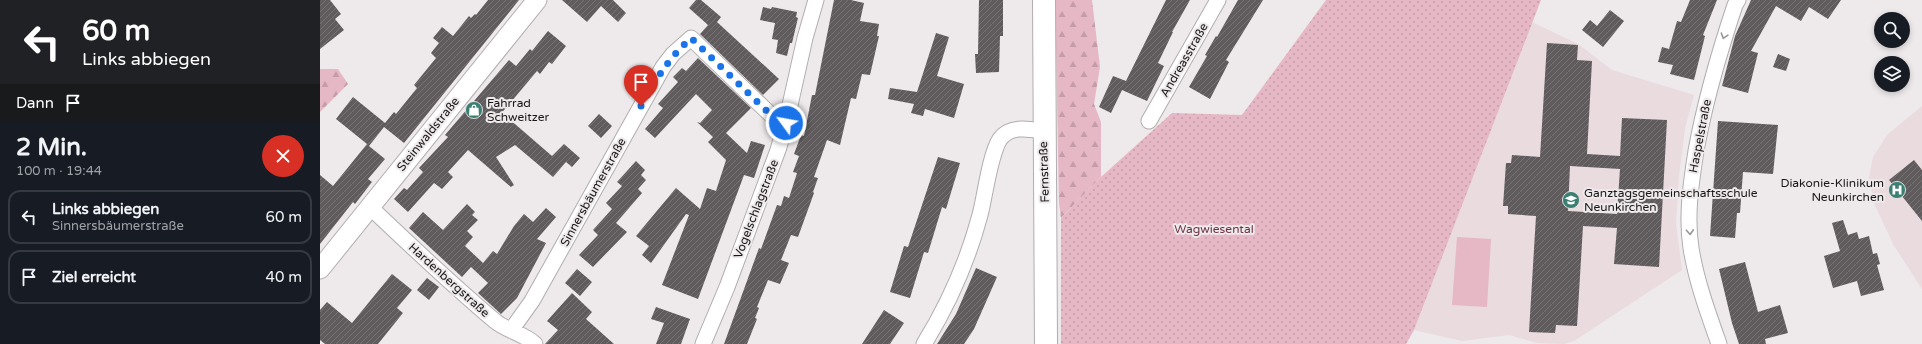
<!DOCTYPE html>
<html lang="de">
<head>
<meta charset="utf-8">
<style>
  :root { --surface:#171b24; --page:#20242c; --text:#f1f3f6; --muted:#9ea1a6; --line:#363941 }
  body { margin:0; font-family:"Varela Round",sans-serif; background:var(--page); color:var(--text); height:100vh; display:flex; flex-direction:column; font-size:15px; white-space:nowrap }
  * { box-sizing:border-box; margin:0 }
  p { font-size:13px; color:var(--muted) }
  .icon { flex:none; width:22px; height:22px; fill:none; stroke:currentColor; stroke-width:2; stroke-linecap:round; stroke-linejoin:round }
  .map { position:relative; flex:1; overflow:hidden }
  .drawer { display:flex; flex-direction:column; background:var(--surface); width:320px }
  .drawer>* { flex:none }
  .guide { background:#202124; color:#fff; overflow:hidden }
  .tools { position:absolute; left:1554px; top:12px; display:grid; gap:8px }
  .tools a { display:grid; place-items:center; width:36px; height:36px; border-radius:50%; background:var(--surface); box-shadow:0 2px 6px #0003; font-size:20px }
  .pin { position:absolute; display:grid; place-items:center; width:34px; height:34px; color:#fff; margin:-41px -17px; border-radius:50% 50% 50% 0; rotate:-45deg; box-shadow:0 0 4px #0007 }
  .pin .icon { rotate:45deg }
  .me { position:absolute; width:44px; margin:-22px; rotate:302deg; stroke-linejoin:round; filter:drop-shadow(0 0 3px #0008) }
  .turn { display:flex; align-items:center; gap:14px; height:84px; padding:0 16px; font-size:18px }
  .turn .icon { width:52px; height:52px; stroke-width:2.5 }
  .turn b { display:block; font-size:28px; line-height:34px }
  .then { display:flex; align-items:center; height:38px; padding:0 16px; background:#0003; gap:8px; font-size:15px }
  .round { display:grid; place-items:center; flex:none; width:42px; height:42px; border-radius:21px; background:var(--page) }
  .summary { display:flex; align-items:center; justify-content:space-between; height:68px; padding:0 16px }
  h1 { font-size:24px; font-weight:700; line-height:30px }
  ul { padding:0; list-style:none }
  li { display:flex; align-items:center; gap:12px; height:54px; margin:0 8px 6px; padding:0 8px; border:2px solid var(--line); border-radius:12px }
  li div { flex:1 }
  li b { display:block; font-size:15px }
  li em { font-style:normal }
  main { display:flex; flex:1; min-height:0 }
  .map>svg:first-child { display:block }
</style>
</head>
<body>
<main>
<section class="drawer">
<div class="guide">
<div class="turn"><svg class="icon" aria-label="left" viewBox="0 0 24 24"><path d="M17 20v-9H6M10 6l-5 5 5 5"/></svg><div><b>60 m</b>Links abbiegen</div></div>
<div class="then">Dann<svg class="icon" aria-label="arrive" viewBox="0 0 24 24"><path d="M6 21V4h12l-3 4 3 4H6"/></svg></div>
</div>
<div class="summary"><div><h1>2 Min.</h1><p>100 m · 19:44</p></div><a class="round" style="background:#d93025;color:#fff"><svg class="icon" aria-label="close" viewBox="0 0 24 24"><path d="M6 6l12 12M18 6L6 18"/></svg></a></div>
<ul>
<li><svg class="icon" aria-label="left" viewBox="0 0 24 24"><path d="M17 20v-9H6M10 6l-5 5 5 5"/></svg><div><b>Links abbiegen</b><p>Sinnersbäumerstraße</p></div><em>60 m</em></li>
<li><svg class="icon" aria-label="arrive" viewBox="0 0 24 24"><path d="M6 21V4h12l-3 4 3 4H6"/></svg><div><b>Ziel erreicht</b></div><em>40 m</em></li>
</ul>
</section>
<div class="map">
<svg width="1602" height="344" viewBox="0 0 1602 344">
  <defs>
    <pattern id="forest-firs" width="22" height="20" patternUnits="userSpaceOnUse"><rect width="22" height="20" fill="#e6b7c4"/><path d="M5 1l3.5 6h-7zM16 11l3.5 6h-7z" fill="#c59da8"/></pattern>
    <pattern id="park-dots" width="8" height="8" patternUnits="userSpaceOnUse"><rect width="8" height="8" fill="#e6b7c4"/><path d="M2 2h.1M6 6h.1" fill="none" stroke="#c59da8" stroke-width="1.8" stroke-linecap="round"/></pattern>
    <pattern id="building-hatch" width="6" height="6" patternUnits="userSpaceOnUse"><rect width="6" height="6" fill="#605c5d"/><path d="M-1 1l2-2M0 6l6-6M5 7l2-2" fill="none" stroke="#767374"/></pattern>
  </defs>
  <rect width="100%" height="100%" fill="#eee9ea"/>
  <path fill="#e9dbde" d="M1212 22 1258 44 1292 70 1374 95 1365 128 1359 176 1356 224 1362 270 1254 341 1244 344 1217 343 1189 335 1142 341 1094 330Z
    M1602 106V289L1573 244 1554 203 1549 178 1553 157 1567 135Z"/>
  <path fill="#e6b7c4" d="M1137 237 1171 239 1167 307 1132 305Z"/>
  <path fill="url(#forest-firs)" d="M735 0H772L780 67 774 104 781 122V177L741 218 739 203Z
    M0 69H18L28 84 0 112Z"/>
  <path fill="url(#park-dots)" d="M1006 0H1221L1094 330 1086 344H741V218L781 177 852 113 922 115Z"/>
  <path fill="url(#building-hatch)" fill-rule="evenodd" d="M0 0H10L21 14 15 19 24 30 0 49Z
    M168 0H199L84 143 64 127 49 146 65 159 48 179 52 182 35 204 33 202 0 244V175L13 186 47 144 16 119 33 97 65 123 74 112 76 114 97 88 94 85 116 58 111 53 119 43 113 38 122 27 133 36 149 16 151 18 155 14 156 15Z
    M242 0H293L306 13 298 22 281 6 267 22Z
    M376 0H381L401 17 397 22 459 79 443 95 380 34 388 25 369 8Z
    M514 0H531L544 3 540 21 559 24 557 36H559L550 75 542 74 536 99 531 98 520 145 507 140 494 177 498 178 493 192 494 193 478 237 471 235 461 260 469 263 460 284 448 280 437 307 439 308 435 318 437 319 427 344H404L439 248 441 249 457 205 461 206 464 196 469 198 477 173 473 172 479 156 474 154 481 135 484 136 492 95H495Z
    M659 0H683V36H680L679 72 656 73 655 54H658Z
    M846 0H870L852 32H853L838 63 844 66 827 101 802 90 791 113 779 107 793 76 806 81 804 85Z
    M918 0H943L906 60 909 62 890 99 869 87 887 56 885 55 896 36 897 37Z
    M1370 0H1397L1383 35 1385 36 1374 80 1350 74 1353 65 1338 62 1342 47 1349 49 1357 21 1361 22Z
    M1431 0H1521L1508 19 1489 7 1481 21 1456 6 1431 51 1438 53 1428 93 1402 86 1415 36Z
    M443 7 451 9 452 7 477 12 476 17 478 18 472 43H470L467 56 456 53 458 40 452 39 455 23 440 20Z
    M1290 10 1304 21 1283 47 1262 30 1270 20 1277 26Z
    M228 31 246 46 232 64 229 62 220 74 217 71 180 115 195 124 232 156 244 144 260 158 252 167 246 162 233 177 195 145 176 157 194 185 191 187 148 150 128 172 133 177 122 189 114 183 88 212 74 199 84 188 87 190 103 172 99 168 128 137 125 135 189 60 196 66 210 49 212 51Z
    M616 33 629 37 617 76 644 84 634 118 605 109 603 116 591 113 594 104 568 99 570 88 597 92Z
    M1227 43 1258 45 1257 60 1272 61 1267 154 1300 156 1302 118 1347 120 1339 267 1294 264 1297 228 1263 226 1257 326 1236 325 1235 333 1209 332 1216 216 1188 214V206H1183L1186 163H1191L1192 155 1220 157ZM1250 166 1300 169 1297 214 1248 211Z
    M1458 54 1470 59 1466 71 1453 67Z
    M378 58 431 108 406 133 427 153 431 141 445 145 434 178 424 175 378 299 342 285 369 215 366 214 331 263 322 255 329 246 316 236 356 188 380 209 387 188 396 191 406 160 388 142 393 137 377 122 380 123 392 110 376 94 335 138 325 129 343 108 338 104 358 82 353 77 362 68 366 71Z
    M279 114 292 126 281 138 268 126Z
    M1398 121 1458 125 1453 174 1423 172 1420 213H1417L1415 238 1390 236Z
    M618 157 640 163 626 209 622 207 608 253 604 252 590 298 570 292 584 246 588 247Z
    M1594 160 1602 170V221L1569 180Z
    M316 161 325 170 321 175 326 180 318 189 322 193 296 223 307 232 273 267 259 255 278 235 273 230 292 209 286 203 302 186 297 182Z
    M147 204 155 212 152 215 158 220 147 231 153 237 145 246 163 263 173 251 177 254 194 226 204 214 213 222 226 208 236 217 217 239 226 243 197 298 181 314 158 293 168 283 151 267 142 277 89 228 103 212 123 230Z
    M1523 220 1528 235 1537 232 1539 239 1549 236 1553 254 1557 253 1560 264 1557 265 1564 290 1541 296 1537 281 1513 288 1504 256 1520 251 1512 223Z
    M1425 262 1438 312 1460 305 1468 333 1445 339 1446 344H1419L1412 323 1399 269Z
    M656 268 677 277 654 329 644 344H617L636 314Z
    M257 269 272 282 260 296 245 283Z
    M72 274 92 290 77 308 83 313 58 344H5L0 340V310L7 302 32 323Z
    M107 278 119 287 109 300 97 290Z
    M252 293 272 312 266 319 294 344H225L238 330 227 321Z
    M336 307 370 319 361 344H336L344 323 331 319Z
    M564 310 584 323 570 344H542Z"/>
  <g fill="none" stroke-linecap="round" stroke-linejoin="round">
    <g stroke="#b2adae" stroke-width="17">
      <path id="minor" d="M829 121 898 0
        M50 207C91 246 132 285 175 321 187 331 203 333 215 344
        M192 329 212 301 343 67 353 54 371 38 452 116 466 123
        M383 344 407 287 458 150 466 123 485 38 496 0
        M604 344C628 305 648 260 660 215 665 196 670 154 680 139 690 125 709 129 723 131
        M1399 344C1388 313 1376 280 1371 248 1366 216 1371 183 1376 151 1385 101 1399 53 1415 5L1418 0"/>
    </g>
    <g stroke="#b2adae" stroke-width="21">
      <path id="tertiary" d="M0 269 217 0"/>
    </g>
    <g stroke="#b2adae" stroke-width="24">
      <path id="secondary" d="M724 0 726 344"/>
    </g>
    <use href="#minor" stroke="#fff" stroke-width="15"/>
    <use href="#tertiary" stroke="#fff" stroke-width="19"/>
    <use href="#secondary" stroke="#fff" stroke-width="22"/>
  </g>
  <defs><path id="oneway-chevron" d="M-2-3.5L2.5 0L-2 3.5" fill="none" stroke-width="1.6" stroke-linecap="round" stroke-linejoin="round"/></defs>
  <g stroke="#989797">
    <use href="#oneway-chevron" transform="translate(1404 36) rotate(108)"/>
    <use href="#oneway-chevron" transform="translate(1370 232) rotate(87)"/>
  </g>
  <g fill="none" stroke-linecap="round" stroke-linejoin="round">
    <path stroke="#1a73e8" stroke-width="7" stroke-dasharray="0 12.6" d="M321 106C337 78 347 60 371 38L452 116 466 123"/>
  </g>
  <defs>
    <g id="shop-disc" transform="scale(0.9)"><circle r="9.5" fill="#3b7f73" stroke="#eee9ea"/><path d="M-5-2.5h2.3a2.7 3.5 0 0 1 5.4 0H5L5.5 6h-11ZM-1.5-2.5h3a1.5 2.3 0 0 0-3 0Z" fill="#fff"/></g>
    <g id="hospital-disc" transform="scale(0.9)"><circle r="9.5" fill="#3b7f73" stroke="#eee9ea"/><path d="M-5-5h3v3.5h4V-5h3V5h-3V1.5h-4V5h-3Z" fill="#fff"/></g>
    <g id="school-disc" transform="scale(0.9)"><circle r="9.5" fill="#3b7f73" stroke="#eee9ea"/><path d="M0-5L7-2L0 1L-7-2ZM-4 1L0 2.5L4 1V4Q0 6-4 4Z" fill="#fff"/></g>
  </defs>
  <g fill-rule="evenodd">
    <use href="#shop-disc" x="154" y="110"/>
    <use href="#hospital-disc" x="1577" y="190"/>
    <use href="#school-disc" x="1251" y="200"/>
  </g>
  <g text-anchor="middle" stroke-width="4" stroke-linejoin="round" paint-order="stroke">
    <g font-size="12" fill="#191717" stroke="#eee9ea">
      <text transform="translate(864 60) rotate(-60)" y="4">Andreasstraße</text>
      <text transform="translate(108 134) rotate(-51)" y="4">Steinwaldstraße</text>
      <text transform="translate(1380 136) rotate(-79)" y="4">Haspelstraße</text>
      <text transform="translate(724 172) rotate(-92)" y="4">Fernstraße</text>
      <text transform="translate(273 192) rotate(-61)" y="4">Sinnersbäumerstraße</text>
      <text transform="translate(436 209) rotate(-69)" y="4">Vogelschlagstraße</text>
      <text transform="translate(129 280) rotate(42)" y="4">Hardenbergstraße</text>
    </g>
    <g font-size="12" fill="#191717" stroke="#eee9ea" text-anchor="start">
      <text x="167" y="107">Fahrrad<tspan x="167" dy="14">Schweitzer</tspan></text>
      <text x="1564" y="187" text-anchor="end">Diakonie-Klinikum<tspan x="1564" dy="14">Neunkirchen</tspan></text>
      <text x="1264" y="197">Ganztagsgemeinschaftsschule<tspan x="1264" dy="14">Neunkirchen</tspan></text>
    </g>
    <g font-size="12" fill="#6e3347" stroke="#eee9ea">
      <text x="894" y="233">Wagwiesental</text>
    </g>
  </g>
</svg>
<div class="tools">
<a><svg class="icon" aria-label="search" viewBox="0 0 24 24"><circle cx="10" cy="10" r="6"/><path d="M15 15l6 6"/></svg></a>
<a><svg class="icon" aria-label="layers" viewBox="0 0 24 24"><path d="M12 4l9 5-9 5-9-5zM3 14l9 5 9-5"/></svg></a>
</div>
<div class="pin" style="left:321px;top:106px;background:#d93025"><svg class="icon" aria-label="arrive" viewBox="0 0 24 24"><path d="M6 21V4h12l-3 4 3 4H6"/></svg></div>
<svg class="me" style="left:466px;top:123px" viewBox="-20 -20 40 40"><circle r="17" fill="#1a73e8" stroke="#fff" stroke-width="3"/><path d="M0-11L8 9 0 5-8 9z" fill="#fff"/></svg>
</div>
</main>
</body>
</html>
